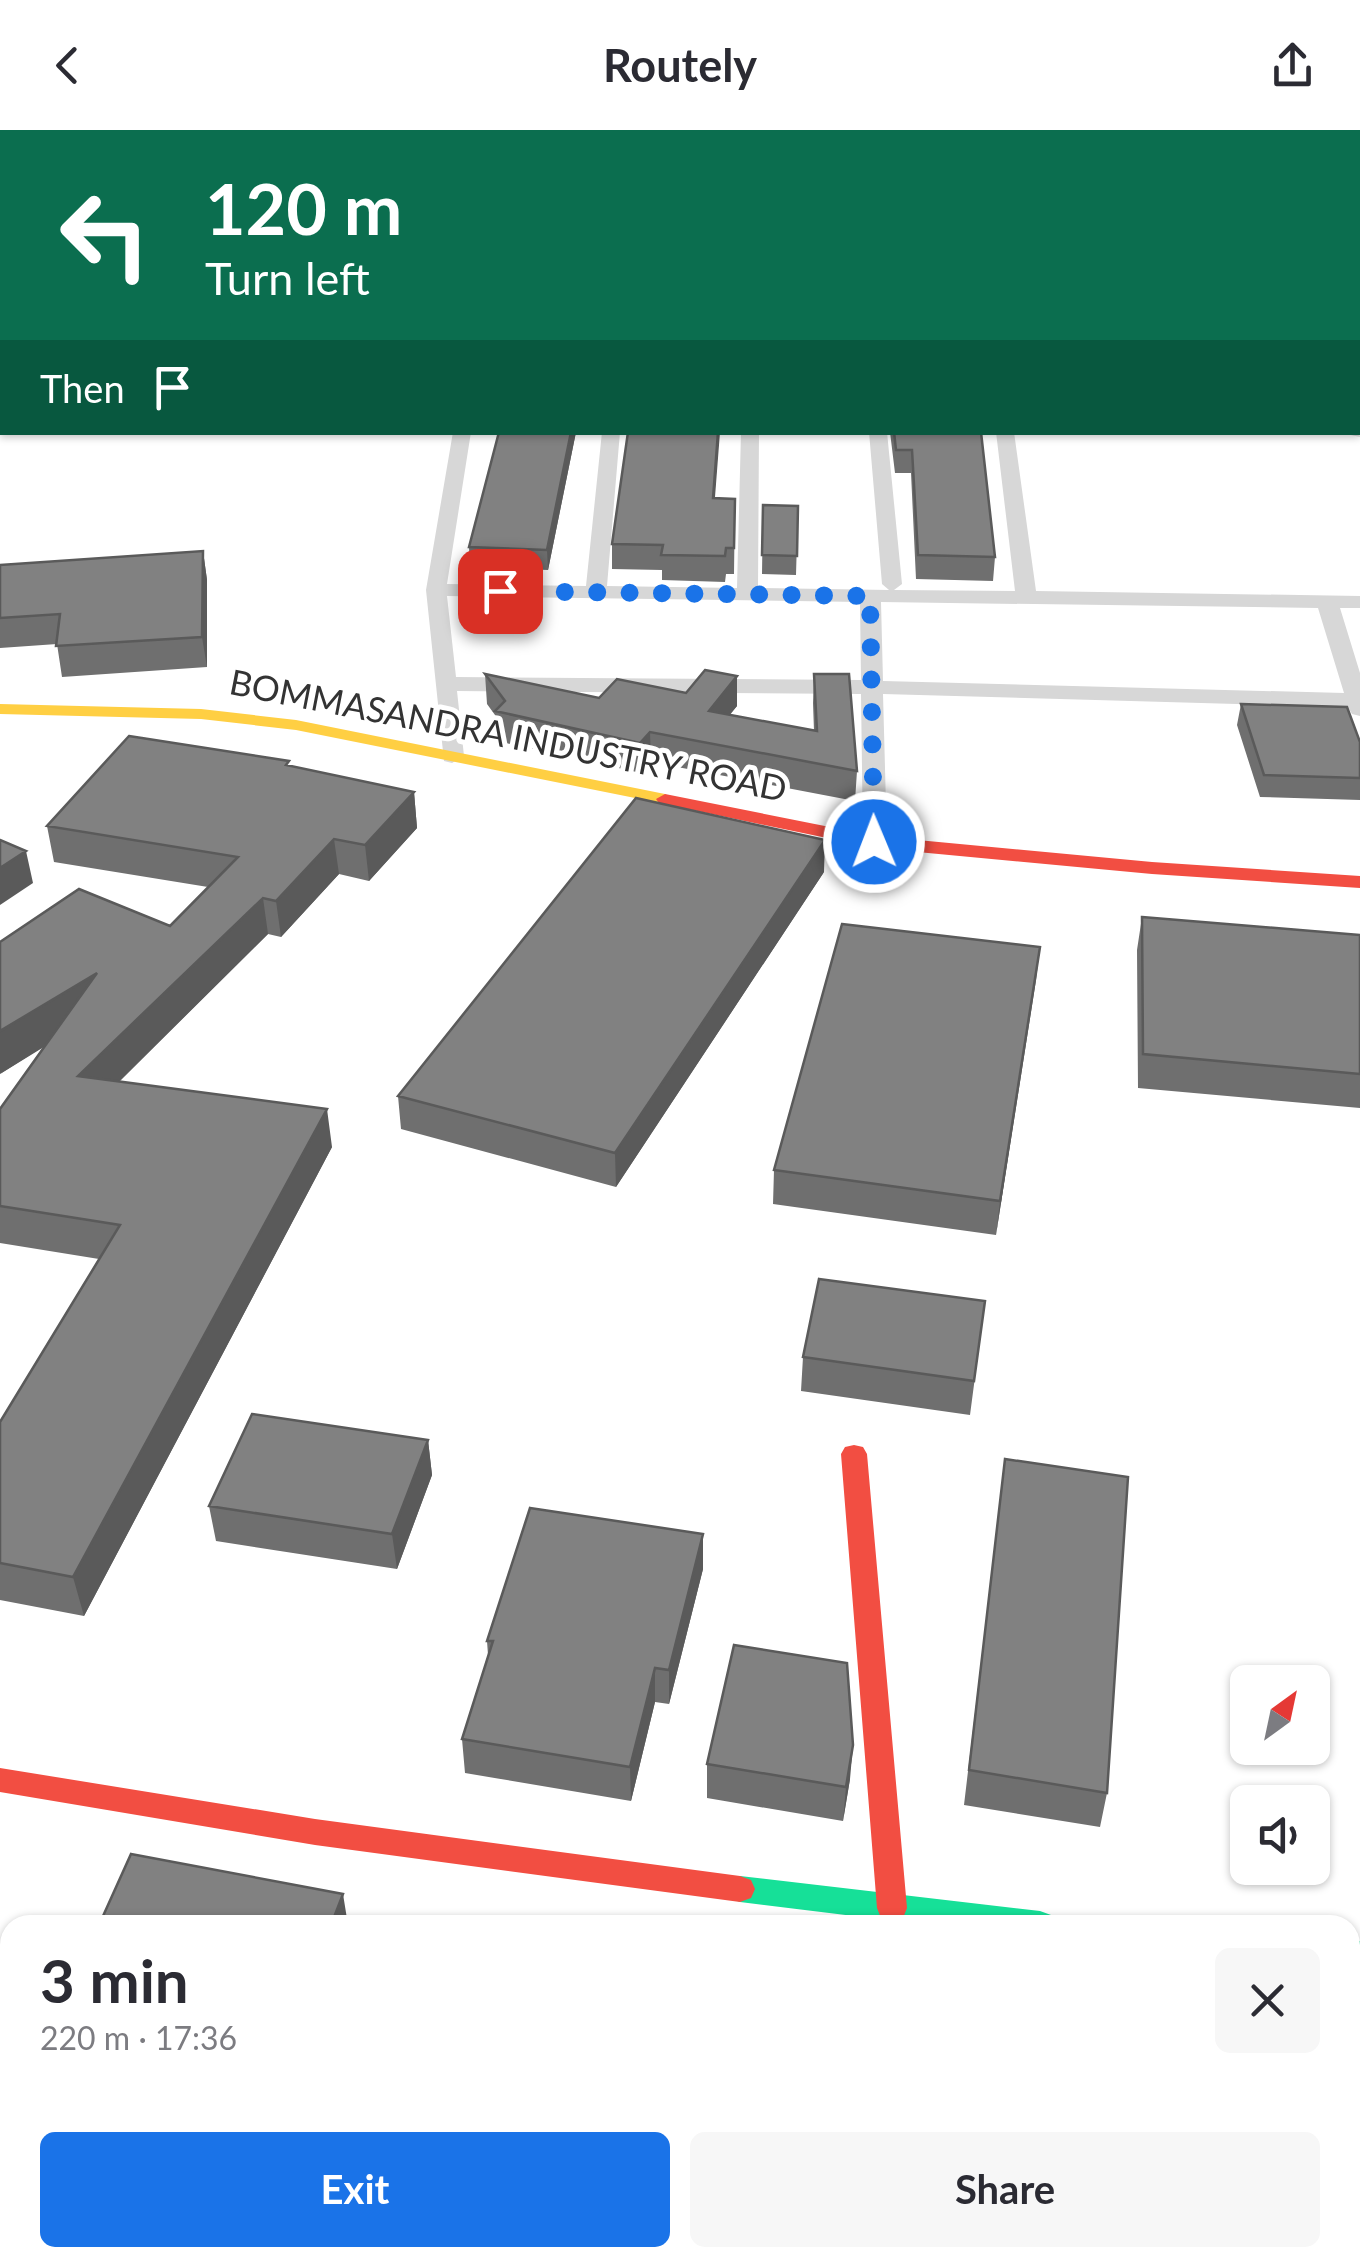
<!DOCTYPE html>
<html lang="en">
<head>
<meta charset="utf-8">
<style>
  :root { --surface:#fff; --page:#f7f7f7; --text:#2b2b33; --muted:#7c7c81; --accent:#1a73e8 }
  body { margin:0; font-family:Lato,sans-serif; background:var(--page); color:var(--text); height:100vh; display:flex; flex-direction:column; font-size:38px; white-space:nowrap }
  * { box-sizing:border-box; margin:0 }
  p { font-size:32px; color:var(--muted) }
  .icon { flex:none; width:55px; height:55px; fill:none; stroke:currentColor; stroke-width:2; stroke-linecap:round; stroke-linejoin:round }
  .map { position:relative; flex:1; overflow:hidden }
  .side { position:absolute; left:0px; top:1785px; width:1360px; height:352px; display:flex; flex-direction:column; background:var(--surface); border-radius:30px 30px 0 0; box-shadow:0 2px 8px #0004 }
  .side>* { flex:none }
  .hud { position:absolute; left:0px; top:0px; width:1360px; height:305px; box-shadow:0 2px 8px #0004; background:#0b6e4f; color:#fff; overflow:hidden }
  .needle { width:65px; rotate:33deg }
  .tools { position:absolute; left:1230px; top:1535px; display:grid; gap:20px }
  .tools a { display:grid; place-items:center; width:100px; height:100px; border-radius:15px; background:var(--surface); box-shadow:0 2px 8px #0004; font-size:50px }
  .pin { position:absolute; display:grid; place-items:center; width:85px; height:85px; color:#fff; margin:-42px; border-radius:20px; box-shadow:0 5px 15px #0006 }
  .me { position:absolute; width:110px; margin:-55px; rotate:359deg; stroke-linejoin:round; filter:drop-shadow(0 0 8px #0008) }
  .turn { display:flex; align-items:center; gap:35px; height:210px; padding:0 40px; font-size:45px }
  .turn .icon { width:130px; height:130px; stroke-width:2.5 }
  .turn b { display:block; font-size:70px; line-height:85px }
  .then { display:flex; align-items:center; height:95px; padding:0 40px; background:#0003; gap:20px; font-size:38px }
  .round { display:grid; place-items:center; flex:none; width:105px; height:105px; border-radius:15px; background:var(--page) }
  .headline { display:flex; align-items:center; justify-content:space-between; height:170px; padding:0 40px }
  h1 { font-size:60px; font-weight:700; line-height:75px }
  .action { display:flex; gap:20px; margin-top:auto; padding:20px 40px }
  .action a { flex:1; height:115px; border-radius:15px; background:var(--accent); color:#fff; font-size:40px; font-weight:700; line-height:115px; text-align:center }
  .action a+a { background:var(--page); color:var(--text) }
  header { display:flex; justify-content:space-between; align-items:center; height:130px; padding:0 40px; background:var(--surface); font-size:45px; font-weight:700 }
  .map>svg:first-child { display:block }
</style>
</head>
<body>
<header><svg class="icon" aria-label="back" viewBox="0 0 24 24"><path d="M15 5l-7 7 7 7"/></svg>Routely<svg class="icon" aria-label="share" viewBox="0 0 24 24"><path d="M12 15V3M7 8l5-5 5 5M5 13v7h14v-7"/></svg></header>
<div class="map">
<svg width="1360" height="2137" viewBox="0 0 1360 2137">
  <rect width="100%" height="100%" fill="#fff"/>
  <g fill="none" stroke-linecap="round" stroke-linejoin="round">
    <path fill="#d7d7d7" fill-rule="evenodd" d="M1358 169H1360V179H1358Z
      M1358 207H1360V217H1358Z
      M1358 295 1360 307 1351 305 1358 302Z
      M453 302H471L447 454 586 456 602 302H620L607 456 737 458 741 302H759L758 458 889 460 882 454 869 302H887L902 454 894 460 1015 461 996 302H1014L1036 461 1360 466V478H1340L1360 543V586L1352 584 1348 577 883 564 887 712 875 719 863 712 861 564 457 561 464 626 452 633 444 631 426 460ZM447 466 860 472 861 550 456 547ZM881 472 1318 478 1344 563 883 551Z"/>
    <path fill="#16e098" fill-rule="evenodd" d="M1278 0H1357L1358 2H1277Z
      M740 1746 1040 1781 1051 1785 1055 1795H927L740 1772 729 1768 725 1759 729 1750Z
      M1350 1810 1360 1811V1839L1350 1838Z"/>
    <path fill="#ffcf43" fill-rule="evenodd" d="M0 28H2V34H0Z
      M1358 64H1360V73H1358Z
      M1358 86H1360V95H1358Z
      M0 574 201 579 296 590 665 664 674 669 665 674 296 600 201 589 0 584Z"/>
    <path fill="#f24e42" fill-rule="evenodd" d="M1227 0H1238L1239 2H1229Z
      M1358 141 1360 142V152L1358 151Z
      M665 664 875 706 1152 732 1360 746V758L1152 744 875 718 659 673 656 669Z
      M854 1315 863 1317 867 1324 907 1778 903 1788 892 1792 881 1788 877 1778 841 1324 845 1317Z
      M0 1638 315 1689 740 1746 751 1750 755 1759 751 1768 740 1772 315 1715 0 1662Z"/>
  </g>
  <path fill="#6f6f6f" d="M792 0H1101L1103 2H794Z
    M576 302 548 440 470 437 469 417Z
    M890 302H981L995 427 993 451 916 449 911 343H895Z
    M735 369 734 444H726L725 452 662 450V440L612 439V414Z
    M763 375 798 376 796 445 762 444Z
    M203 421 207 450V537L62 547 57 514 0 518V435Z
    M485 544 599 568 737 576 729 585 814 601 813 573 814 544 857 641 855 671 651 632 641 643 497 611 495 585 487 574Z
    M1241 574 1360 612V670L1260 667 1237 595Z
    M290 636 414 662 417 698 369 751 339 744 281 807 268 804 119 952 332 1017 84 1486 0 1470V1292L99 1129 0 1113V979L44 916 0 944 170 796 208 757 54 732 47 696Z
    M824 742 616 1057 401 999 398 966Z
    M1142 787 1360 805V978L1138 958 1137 820Z
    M1040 817 996 1105 773 1074 774 1040Z
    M985 1171 970 1285 801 1261 803 1227Z
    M428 1310 432 1345 397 1439 216 1411 209 1376Z
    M1001 1364 1107 1663 1100 1697 964 1675Z
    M703 1404V1439L669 1574 655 1572 631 1671 465 1643 462 1609 488 1525 487 1511Z
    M707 1634 850 1649 843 1691 707 1668Z
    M1101 2128H1324L1325 2137H1101Z"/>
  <path fill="#5a5a5a" d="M571 302H576L548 440 547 420Z
    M718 302H720L713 393V368Z
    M203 421 207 450V537L202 507Z
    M737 546V576L709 611V581Z
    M650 602 651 632 641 643 640 613Z
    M414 662 417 698 369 751 365 715Z
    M334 709 339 744 281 807 276 771Z
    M825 710 824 742 616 1057 615 1023Z
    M26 721 33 753 0 775V738Z
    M263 768 268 804 86 984 78 946Z
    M1040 817 1036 850 996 1105 1000 1071Z
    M97 843 104 880 0 944V901Z
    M327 979 332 1017 84 1486 73 1447Z
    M428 1310 432 1345 397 1439 392 1404Z
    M703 1404V1439L669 1574V1540Z
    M655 1538V1572L631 1671 630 1637Z
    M853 1615 850 1649 843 1691 846 1657Z
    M343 1764 348 1795H331Z
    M351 2128H367L364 2137H348Z"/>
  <path fill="#818181" stroke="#5a5a5a" stroke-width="2.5" d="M67 0H361L362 2H67Z
    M571 0H703L704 2H572Z
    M808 0H1101L1103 2H810Z
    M499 302H571L547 420 469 417Z
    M628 302H718L713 368 735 369 734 418H726L725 426 661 425 663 415 612 414Z
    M894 302H981L995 427 918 425 912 320H896Z
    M763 375 798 376 797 426 762 425Z
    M203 421 202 507 56 516 60 484 0 488V435Z
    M705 540 737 546 709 581 817 601 814 544H849L857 641 650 602 640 613 495 581 505 571 485 544 599 568 617 549 686 563Z
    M1241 574 1347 577 1360 612V648L1264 645Z
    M129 606 289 631 286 635 414 662 365 715 334 709 276 771 263 768 78 946 327 979 73 1447 0 1433V1292L120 1095 0 1076V979L97 843 0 901V812L79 759 170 796 238 727 47 696Z
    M636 668 825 710 615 1023 398 966Z
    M0 710 26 721 0 738Z
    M1142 787 1360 805V944L1143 924Z
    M842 794 1040 817 1000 1071 774 1040Z
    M819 1149 985 1171 974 1251 803 1227Z
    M252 1284 428 1310 392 1404 209 1376Z
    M1005 1329 1128 1347 1107 1663 969 1640Z
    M530 1378 703 1404 669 1540 655 1538 630 1637 462 1609 493 1511H487Z
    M734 1515 847 1533 853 1615 846 1657 707 1634Z
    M131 1724 343 1764 331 1795H99Z
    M0 1995 9 1997 10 1995V2128H351L348 2137H0Z
    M1111 2128H1324L1325 2137H1111Z"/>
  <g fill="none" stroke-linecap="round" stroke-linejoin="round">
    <path stroke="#1a73e8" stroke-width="18" stroke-dasharray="0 32.4" d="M500 461 870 466 874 712"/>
  </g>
  <g text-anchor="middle" stroke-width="10" stroke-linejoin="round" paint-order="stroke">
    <g font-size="35" fill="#333" stroke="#fff">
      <text transform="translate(508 606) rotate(11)" y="12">BOMMASANDRA INDUSTRY ROAD</text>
    </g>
  </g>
</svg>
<div class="tools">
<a><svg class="needle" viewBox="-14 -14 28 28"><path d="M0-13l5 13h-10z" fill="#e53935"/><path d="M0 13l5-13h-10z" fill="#7c7c81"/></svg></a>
<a><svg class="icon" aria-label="sound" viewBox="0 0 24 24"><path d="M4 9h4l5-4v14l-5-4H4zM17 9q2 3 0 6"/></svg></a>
</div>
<div class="pin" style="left:500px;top:461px;background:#d93025"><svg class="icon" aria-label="arrive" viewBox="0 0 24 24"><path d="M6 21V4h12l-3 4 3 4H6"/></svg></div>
<svg class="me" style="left:874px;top:712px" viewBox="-20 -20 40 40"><circle r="17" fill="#1a73e8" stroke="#fff" stroke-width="3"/><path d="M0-11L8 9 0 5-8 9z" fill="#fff"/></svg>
<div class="hud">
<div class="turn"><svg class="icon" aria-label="left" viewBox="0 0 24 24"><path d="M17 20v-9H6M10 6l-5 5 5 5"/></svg><div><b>120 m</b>Turn left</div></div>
<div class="then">Then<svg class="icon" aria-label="arrive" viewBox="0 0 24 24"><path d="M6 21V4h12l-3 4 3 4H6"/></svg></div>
</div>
<section class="side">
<div class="headline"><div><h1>3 min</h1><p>220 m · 17:36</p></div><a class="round"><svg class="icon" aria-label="close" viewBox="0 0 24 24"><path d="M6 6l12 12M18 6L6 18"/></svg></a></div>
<div class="action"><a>Exit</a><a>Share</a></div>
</section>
</div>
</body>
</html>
